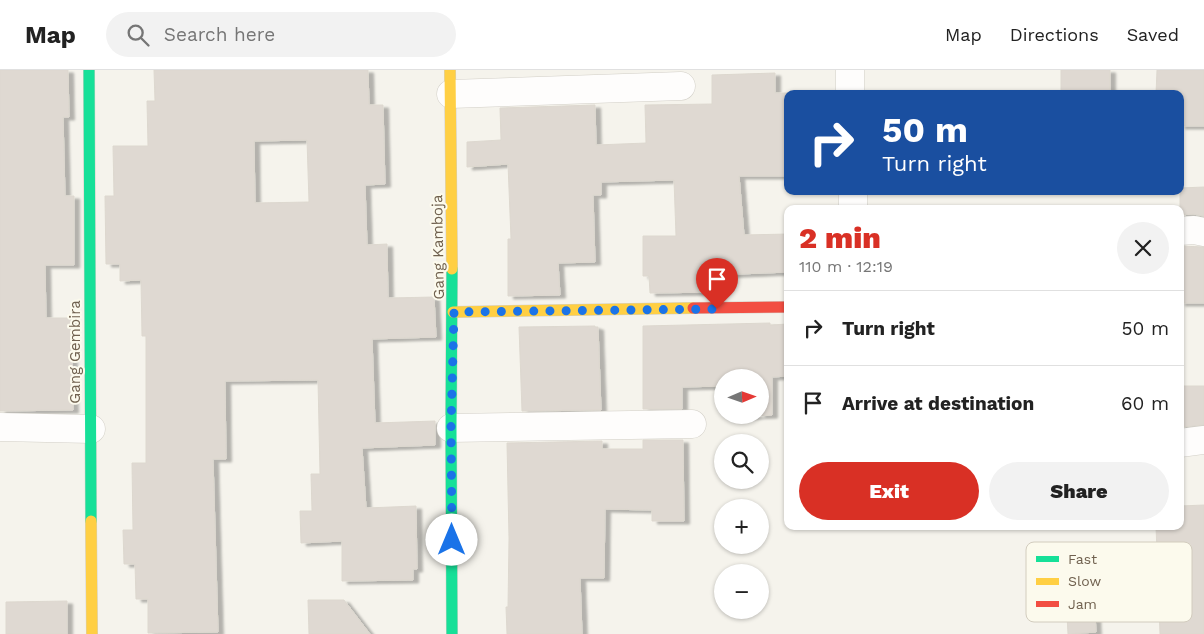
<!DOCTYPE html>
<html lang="en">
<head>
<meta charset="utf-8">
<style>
  :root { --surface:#fff; --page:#f2f2f2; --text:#222; --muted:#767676; --line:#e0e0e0; --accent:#d93025 }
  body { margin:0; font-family:"Work Sans",sans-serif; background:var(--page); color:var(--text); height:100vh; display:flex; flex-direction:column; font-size:19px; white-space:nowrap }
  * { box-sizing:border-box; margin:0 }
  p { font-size:16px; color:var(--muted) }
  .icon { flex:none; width:28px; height:28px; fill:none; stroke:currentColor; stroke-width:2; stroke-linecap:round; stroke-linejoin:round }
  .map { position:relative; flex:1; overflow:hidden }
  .drawer { position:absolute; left:784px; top:135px; width:400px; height:325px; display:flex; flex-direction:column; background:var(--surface); border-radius:10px; box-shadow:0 1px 4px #0004 }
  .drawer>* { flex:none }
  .top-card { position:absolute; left:784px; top:20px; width:400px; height:105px; border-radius:10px; box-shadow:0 1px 4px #0004; background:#1a4fa0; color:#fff; overflow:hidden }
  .needle { width:32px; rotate:88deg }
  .buttons { position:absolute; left:714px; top:299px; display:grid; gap:10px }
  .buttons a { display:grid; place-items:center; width:55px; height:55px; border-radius:50%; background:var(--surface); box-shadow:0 1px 4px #0004; font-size:25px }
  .pin { position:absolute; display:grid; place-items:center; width:42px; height:42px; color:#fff; margin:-51px -21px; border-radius:50% 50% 50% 0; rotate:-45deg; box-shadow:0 0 5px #0007 }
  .pin .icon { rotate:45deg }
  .me { position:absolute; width:55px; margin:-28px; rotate:0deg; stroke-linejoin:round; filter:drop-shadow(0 0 4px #0008) }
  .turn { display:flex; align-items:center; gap:18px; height:105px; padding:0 15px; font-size:22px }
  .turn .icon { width:65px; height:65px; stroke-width:2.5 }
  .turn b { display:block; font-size:35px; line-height:42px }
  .round { display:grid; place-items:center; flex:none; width:52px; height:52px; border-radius:26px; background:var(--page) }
  .headline { display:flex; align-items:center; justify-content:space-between; height:85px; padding:0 15px }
  h1 { font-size:30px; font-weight:800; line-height:38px; color:var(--accent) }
  .button { display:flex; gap:10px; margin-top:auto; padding:10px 15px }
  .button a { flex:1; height:58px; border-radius:30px; background:var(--accent); color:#fff; font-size:20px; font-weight:800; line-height:58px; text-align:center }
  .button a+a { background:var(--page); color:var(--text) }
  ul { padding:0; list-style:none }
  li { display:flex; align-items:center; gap:15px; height:75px; padding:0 15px; border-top:1px solid var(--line) }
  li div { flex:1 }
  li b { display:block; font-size:19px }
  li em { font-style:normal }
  header { display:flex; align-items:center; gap:30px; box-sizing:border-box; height:70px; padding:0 25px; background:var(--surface); border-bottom:1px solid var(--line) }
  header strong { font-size:24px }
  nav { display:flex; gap:28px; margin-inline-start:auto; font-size:18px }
  .search { width:350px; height:45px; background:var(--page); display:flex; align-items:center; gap:12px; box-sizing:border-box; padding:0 18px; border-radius:28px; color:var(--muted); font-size:19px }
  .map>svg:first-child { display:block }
</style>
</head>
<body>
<header>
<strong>Map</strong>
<div class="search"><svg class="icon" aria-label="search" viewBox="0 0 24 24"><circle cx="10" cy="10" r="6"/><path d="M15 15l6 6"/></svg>Search here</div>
<nav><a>Map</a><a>Directions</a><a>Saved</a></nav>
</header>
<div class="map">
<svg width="1204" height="564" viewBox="0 0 1204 564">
  <defs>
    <filter id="shadow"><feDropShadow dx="5.5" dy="3" stdDeviation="1" flood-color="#0004"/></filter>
  </defs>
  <rect width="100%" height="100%" fill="#f5f3ec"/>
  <path fill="#dfd9d2" stroke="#ddd8cf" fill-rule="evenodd" filter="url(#shadow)" d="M0 0H68L69 47H63L65 126H74V195H45L46 248H71L73 340 0 341Z
    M154 0H368L369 35H383L385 114 365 115 367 175 387 174 388 228 434 227 436 267 372 269 375 353 435 351V375L362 378 366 438 416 436 417 499H413V510L342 511V471L301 473 300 441H312L311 404H320L318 310 225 311 226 389H213L218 562 148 563V529H136L135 494H124L123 460H133L132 393H146V266H142L141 210 120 211V194H106L105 126H114L113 76H148L147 31H155ZM307 70 309 132 255 133 254 71Z
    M1061 0H1110V24H1061Z
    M1157 0H1204V56H1180V24H1156Z
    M775 3V23H788V106H739L744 165 788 164V202L715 205V222L650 223 649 206H643V166H676L674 110 601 112V125H593L595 192 558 193 560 225 508 226V169H511L508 94 467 97V72L501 70 500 38 595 35 596 75 646 73 645 35 712 34V5Z
    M1204 117V146L1193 144 1180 145V118Z
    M1180 176 1204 177V233H1180Z
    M770 253V255L788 254V306L772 307V345L733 347V345H760V308H722V316L682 317V339H643V256Z
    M595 256V257H598L601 340 522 341 519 257Z
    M1180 316H1204V355L1180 357Z
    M643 370H683L684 451H652V440L605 439 604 508H580L582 564H507L506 537H508L509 468 507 373 602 371V379H643Z
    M1204 435V564H1160L1156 456H1180V436Z
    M1093 509 1096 562 1068 564 1065 510Z
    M308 530H344L370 564H309Z
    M67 531V564H6V532Z"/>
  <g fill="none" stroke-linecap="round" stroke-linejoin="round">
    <g stroke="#d2cfc7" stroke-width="29">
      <path id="street" d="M850 0V24
        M451 24 681 16
        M853 121V139
        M1180 161 1194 160 1204 162
        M0 357 91 359
        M451 358 692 354
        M1180 373 1204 370"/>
    </g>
    <g stroke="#d3cfc7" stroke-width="12">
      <path id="fast" d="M89 0 91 451
        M452 564 451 358 452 199"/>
    </g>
    <g stroke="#d3cfc7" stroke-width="12">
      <path id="slow" d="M450 0 452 199
        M453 242 693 238
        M91 451 92 564"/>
    </g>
    <g stroke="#d3cfc7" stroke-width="12">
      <path id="jam" d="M693 238 788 237"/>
    </g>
    <use href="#street" stroke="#fefdfc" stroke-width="28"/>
    <use href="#fast" stroke="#16e098" stroke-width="11"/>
    <use href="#slow" stroke="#ffcf43" stroke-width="11"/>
    <use href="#jam" stroke="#f24e42" stroke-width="11"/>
  </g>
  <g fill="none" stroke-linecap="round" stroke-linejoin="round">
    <path stroke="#1a73e8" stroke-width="9" stroke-dasharray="0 16.2" d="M452 470 451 358 454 242 717 239"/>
  </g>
  <g text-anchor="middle" stroke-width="4" stroke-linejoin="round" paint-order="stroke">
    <g font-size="15" fill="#70614f" stroke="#fcfaed">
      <text transform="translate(438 177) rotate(-91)" y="5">Gang Kamboja</text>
      <text transform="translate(75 282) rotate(-90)" y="5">Gang Gembira</text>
    </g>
  </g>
  <rect x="1026" y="472" width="166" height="80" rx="8" fill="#fcfaed" stroke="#d2ccbe" stroke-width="1"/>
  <rect x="1036" y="486" width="23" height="6" fill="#16e098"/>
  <rect x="1036" y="508" width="23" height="7" fill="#ffcf43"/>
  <rect x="1036" y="531" width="23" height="6" fill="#f24e42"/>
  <g font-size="14" fill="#70614f">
    <text x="1068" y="494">Fast</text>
    <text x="1068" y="516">Slow</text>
    <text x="1068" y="539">Jam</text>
  </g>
</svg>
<div class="buttons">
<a><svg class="needle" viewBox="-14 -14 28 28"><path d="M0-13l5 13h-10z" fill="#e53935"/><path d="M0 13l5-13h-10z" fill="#767676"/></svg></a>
<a><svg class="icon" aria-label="search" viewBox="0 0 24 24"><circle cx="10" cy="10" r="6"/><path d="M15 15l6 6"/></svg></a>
<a>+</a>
<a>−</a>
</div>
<div class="pin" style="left:717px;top:239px;background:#d93025"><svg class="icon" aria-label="arrive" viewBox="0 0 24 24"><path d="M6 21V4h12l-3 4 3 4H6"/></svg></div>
<svg class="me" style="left:452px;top:470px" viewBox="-20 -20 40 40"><circle r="19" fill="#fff"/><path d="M0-13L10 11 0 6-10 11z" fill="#1a73e8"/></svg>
<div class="top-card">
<div class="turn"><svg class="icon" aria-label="right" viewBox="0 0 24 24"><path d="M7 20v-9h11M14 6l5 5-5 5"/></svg><div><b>50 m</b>Turn right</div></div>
</div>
<section class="drawer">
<div class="headline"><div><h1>2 min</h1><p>110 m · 12:19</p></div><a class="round"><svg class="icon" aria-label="close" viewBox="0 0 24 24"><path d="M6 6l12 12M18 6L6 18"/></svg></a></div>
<ul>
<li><svg class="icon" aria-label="right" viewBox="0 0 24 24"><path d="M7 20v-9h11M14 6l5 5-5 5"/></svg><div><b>Turn right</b></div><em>50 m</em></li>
<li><svg class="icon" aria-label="arrive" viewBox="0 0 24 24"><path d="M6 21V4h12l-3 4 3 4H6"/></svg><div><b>Arrive at destination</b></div><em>60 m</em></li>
</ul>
<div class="button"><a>Exit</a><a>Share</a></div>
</section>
</div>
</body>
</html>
